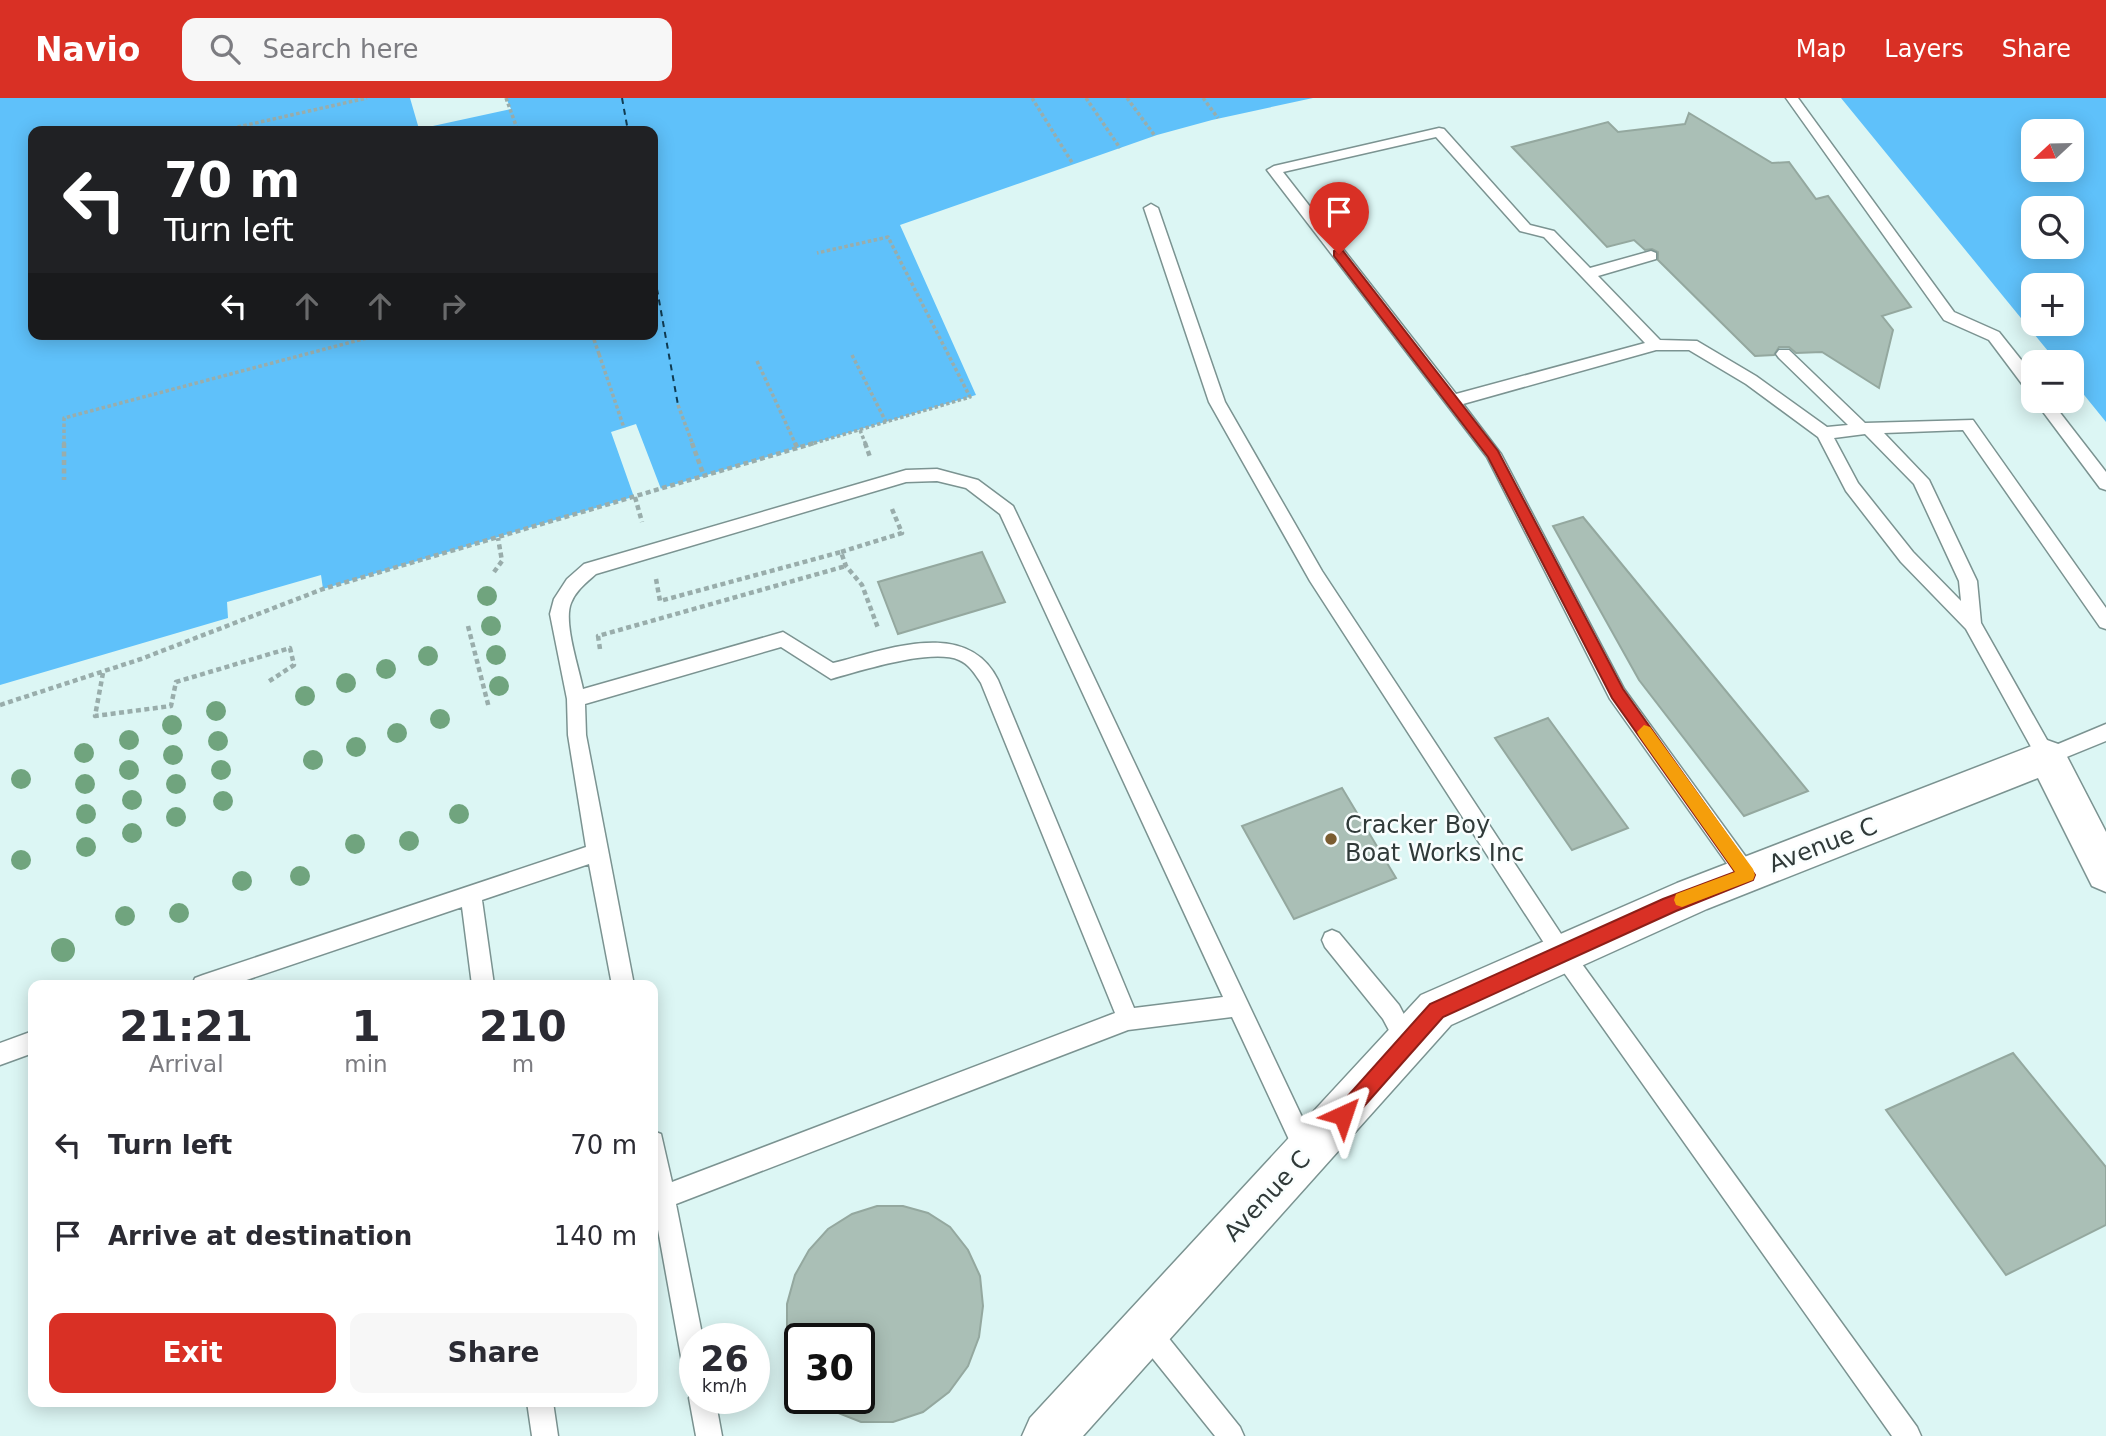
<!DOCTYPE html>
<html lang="en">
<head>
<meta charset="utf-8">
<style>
  :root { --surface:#fff; --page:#f7f7f7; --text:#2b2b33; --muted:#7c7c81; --accent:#d93025 }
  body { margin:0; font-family:"DejaVu Sans",sans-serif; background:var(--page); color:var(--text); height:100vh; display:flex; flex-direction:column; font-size:26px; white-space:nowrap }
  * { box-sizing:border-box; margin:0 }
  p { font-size:23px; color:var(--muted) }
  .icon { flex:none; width:38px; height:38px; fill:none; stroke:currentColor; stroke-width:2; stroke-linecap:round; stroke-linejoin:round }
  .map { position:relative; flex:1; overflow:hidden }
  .side { position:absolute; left:28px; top:882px; width:630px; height:427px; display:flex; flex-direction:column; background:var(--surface); border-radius:14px; box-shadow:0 4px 18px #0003 }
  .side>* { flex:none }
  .banner { position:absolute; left:28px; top:28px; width:630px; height:214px; border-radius:14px; box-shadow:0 4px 18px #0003; background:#202124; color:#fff; overflow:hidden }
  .needle { width:46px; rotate:248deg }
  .fabs { position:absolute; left:2021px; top:21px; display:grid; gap:14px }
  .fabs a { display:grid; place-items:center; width:63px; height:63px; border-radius:14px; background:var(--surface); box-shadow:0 4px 18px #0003; font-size:35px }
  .speed { position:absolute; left:679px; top:1225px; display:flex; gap:14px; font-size:35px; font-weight:700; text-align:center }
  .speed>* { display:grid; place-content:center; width:91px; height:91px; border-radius:50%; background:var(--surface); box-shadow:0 4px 18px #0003; line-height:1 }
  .speed small { font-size:18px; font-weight:400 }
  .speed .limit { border:4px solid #111; border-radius:10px; background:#fff; color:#111 }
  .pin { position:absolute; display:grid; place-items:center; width:60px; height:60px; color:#fff; margin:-72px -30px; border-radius:50% 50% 50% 0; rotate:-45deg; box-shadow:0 0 7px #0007 }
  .pin .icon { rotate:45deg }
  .me { position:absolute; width:77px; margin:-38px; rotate:42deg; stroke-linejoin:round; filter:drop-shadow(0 0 5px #0008) }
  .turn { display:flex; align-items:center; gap:24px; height:147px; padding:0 21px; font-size:32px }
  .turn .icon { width:91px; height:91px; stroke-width:2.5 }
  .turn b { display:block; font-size:49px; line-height:60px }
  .lanes { display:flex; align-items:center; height:66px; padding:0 21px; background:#0003; justify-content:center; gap:35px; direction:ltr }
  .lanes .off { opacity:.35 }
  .eta { display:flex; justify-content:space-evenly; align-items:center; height:119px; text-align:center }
  .eta b { font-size:42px; font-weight:700; line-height:49px }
  .button { display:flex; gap:14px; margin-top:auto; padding:14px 21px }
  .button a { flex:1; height:80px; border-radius:14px; background:var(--accent); color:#fff; font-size:28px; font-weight:700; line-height:80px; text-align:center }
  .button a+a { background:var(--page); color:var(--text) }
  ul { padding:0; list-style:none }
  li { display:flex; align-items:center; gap:21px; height:91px; padding:0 21px }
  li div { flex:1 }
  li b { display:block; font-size:26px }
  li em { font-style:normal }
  header { display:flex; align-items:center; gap:42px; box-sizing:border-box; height:98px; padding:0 35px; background:var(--accent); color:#fff }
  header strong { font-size:33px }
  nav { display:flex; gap:38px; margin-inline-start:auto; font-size:24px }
  .search { width:490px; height:63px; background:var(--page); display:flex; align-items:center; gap:18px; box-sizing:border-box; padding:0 24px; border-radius:14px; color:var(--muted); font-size:26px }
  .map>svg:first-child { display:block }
</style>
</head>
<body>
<header>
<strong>Navio</strong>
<div class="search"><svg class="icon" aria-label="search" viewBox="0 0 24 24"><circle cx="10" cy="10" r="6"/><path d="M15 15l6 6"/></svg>Search here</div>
<nav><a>Map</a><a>Layers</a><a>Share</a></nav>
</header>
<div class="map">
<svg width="2106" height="1338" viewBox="0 0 2106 1338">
  <rect width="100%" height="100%" fill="#dcf6f4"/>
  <path fill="#5fc1fa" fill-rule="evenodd" d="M0 0H1313L1212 22 1157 37 900 127 976 297 323 491 321 477 227 504 228 520 0 587ZM33 33H653V236H33Z
    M1841 0H2106V324L2072 282V264H2057ZM2034 33H2072V72H2034ZM2034 110H2072V149H2034ZM2034 187H2072V226H2034Z"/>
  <path fill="#dcf6f4" d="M410 0H506L511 11 419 31Z
    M636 326 661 391 634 399 611 334Z"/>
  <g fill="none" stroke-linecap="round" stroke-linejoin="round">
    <path stroke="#103b52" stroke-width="2" stroke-dasharray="6 5" stroke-linecap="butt" d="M622 0 628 33
      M653 169 678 307"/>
  </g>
  <path fill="#aabfb6" stroke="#94a89f" stroke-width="2" d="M1689 15 1772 65 1789 64 1816 101 1828 98 1911 209 1882 218 1893 232 1879 290 1822 254 1796 255 1789 249H1779L1774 257 1755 258 1658 162V154L1652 151 1645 152 1634 142 1607 149 1512 49 1608 24 1618 34 1685 26Z
    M1583 419 1808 693 1744 718 1639 582 1553 428Z
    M982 454 1005 504 898 536 878 484Z
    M1548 620 1628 730 1572 752 1495 640Z
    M1342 690 1396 780 1294 821 1242 728Z
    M2013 955 2106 1069V1127L2006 1177 1886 1012Z
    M877 1108H903L928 1115 950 1129 968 1152 980 1178 983 1208 979 1239 968 1268 949 1294 923 1314 893 1324H861L818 1307 814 1300H859V1241H800V1284L796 1281 787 1236V1206L795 1177 809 1152 828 1131 852 1116Z"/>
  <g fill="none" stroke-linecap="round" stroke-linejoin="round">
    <g stroke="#7b9391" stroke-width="3">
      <path id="lane" d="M1786 0H1798L1954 214 1999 234 2034 278V295L2028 294 1989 242 1944 222Z
        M1439 30 1444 31 1530 127 1554 133 1590 170 1651 153 1656 155V161L1598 178 1660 242 1697 243 1756 278 1827 329 1848 327 1779 260 1776 256 1779 252H1789L1865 325 1973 322 2106 510V531L2100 529 1963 332 1884 335 1929 382 1977 483 1981 525 2051 649 2106 626V643L2047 667 2040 665 1966 531 1901 464 1846 393 1818 339 1746 286 1689 252H1656L1463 306 1501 356 1624 591 1754 770 1757 777 1754 784 1747 786 1740 784 1610 601 1487 359 1267 72 1274 68ZM1436 39 1520 133 1544 139 1645 245 1456 296 1283 74ZM1865 336 1914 386 1959 483 1961 503 1913 454 1858 385 1834 340Z
        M1151 106 1158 110 1225 304 1322 473 1569 848 1917 1329 1921 1338H1892L1555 862 1310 483 1209 304 1144 110Z
        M2035 303H2051L2106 374V392L2100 390Z
        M937 371 978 382 1013 408 1319 1055 1315 1063 1307 1067 1299 1063 1232 919 1128 932 676 1106 703 1241H695V1276L686 1273 682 1264 653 1104V1033L661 1036 672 1084 1115 915 981 585C975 576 969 566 959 562 931 550 860 573 831 581L781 549 585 606 586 637 634 887H612L589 766 482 802 494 887H472L462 809 232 887H192L195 880 203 877 586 749 568 637 567 601 550 516 554 501 567 481 584 466 906 372ZM937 383 966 390 1000 416 1223 899 1134 910 998 582C967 519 886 552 833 565L783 534 583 591C579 570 563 524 571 505 576 492 587 484 596 476L906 384Z
        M1332 832 1339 835 1399 907 1419 945 1416 953 1408 956 1400 953 1383 921 1325 849 1322 842 1325 835Z
        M33 933V955L0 967V945Z
        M1146 1220 1155 1223 1240 1329 1244 1338H1215L1137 1241 1134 1232 1137 1223Z
        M695 1290V1300H715L722 1338H696L689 1300Z
        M527 1304H553L558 1338H532Z"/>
    </g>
    <g stroke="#7b9391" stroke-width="3">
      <path id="street" d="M2047 642 2061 647 2106 734V794L2092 788 2038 680 1707 811 1451 927 1083 1338H1022L1030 1320 1421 897 1677 785Z"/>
    </g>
    <path stroke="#99adab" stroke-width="3.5" stroke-dasharray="3.5 2.5" stroke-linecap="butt" d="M506 0 518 33
      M1032 0 1073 66
      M1086 0 1120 50
      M1127 0 1155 38
      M1203 0 1218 20
      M220 33 367 0
      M592 236 599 256
      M599 256 624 330
      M852 257 886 324
      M757 263 796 347
      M678 307 693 347
      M860 332 866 347
      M64 347V320L382 236
      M808 347 970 299 888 139 817 155"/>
    <path stroke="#99adab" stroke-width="4.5" stroke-dasharray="5 3.5" stroke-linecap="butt" d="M64 345V382
      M692 345 704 378
      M795 345 797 349
      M865 345 870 359
      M635 399 642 424
      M841 454 902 435 892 411
      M494 474 502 463 498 440
      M656 481 660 503 841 454 846 468 862 487 878 530
      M468 528 489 610
      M600 551 598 538 846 468
      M103 575 95 618 171 608 176 584 290 550 294 567 268 584
      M0 607 141 561 323 491 814 345"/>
    <use href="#lane" fill="#fff" fill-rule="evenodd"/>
    <use href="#street" fill="#fff" fill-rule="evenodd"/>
  </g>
  <g fill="#70a47e">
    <circle cx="487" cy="498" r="10"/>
    <circle cx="491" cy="528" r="10"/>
    <circle cx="496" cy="557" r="10"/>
    <circle cx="428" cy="558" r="10"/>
    <circle cx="386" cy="571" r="10"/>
    <circle cx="346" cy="585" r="10"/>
    <circle cx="499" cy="588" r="10"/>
    <circle cx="305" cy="598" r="10"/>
    <circle cx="216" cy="613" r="10"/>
    <circle cx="440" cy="621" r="10"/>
    <circle cx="172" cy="627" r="10"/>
    <circle cx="397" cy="635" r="10"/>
    <circle cx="129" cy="642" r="10"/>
    <circle cx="218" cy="643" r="10"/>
    <circle cx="356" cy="649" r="10"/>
    <circle cx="84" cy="655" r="10"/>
    <circle cx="173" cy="657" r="10"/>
    <circle cx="313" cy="662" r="10"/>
    <circle cx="129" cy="672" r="10"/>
    <circle cx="221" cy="672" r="10"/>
    <circle cx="21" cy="681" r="10"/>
    <circle cx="85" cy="686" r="10"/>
    <circle cx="176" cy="686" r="10"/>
    <circle cx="132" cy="702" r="10"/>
    <circle cx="223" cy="703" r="10"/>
    <circle cx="86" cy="716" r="10"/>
    <circle cx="459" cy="716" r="10"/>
    <circle cx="176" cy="719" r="10"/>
    <circle cx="132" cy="735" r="10"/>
    <circle cx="409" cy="743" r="10"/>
    <circle cx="355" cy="746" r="10"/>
    <circle cx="86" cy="749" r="10"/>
    <circle cx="21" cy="762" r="10"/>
    <circle cx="300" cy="778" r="10"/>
    <circle cx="242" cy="783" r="10"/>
    <circle cx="179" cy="815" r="10"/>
    <circle cx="125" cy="818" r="10"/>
    <circle cx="63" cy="852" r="12"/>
  </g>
  <path fill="#d93025" stroke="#8d1f18" stroke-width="2" d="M1339 152 1343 153 1498 353 1623 591 1755 777 1753 782 1676 813 1443 919 1350 1024 1343 1026 1337 1024 1334 1017 1337 1010 1430 906 1663 801 1735 774 1612 600 1488 359 1334 158V153Z"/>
  <path fill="#f59e0b" d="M1644 627 1650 629 1753 771 1755 777 1753 782 1682 809 1676 807 1674 802 1676 796 1735 774 1639 638 1637 634Z"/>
  <circle fill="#7b5d31" stroke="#f9fefe" stroke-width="2.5" cx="1331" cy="741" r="7"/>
  <g text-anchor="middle" stroke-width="5" stroke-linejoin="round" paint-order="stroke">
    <g font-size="24" fill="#303a39" stroke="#f9fefe" text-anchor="start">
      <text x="1345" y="735">Cracker Boy<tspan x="1345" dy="28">Boat Works Inc</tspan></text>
    </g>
    <g font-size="24" fill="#303a39" stroke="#f9fefe">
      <text transform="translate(1823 747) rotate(-21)" y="8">Avenue C</text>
      <text transform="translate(1267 1098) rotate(-47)" y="8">Avenue C</text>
    </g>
  </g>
</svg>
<div class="fabs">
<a><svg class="needle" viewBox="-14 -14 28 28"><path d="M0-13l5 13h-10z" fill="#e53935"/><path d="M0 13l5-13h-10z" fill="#7c7c81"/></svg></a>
<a><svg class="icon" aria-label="search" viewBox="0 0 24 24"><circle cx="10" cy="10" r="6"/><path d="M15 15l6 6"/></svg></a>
<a>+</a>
<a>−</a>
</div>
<div class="speed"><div>26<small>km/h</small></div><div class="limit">30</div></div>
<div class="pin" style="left:1339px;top:156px;background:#d93025"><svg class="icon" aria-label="arrive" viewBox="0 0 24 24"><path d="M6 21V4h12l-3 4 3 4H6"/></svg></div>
<svg class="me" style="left:1343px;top:1017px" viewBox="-20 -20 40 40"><path d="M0-17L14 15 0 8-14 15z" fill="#d93025" stroke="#fff" stroke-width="4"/></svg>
<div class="banner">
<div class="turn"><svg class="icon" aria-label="left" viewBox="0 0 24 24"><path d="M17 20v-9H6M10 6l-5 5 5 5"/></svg><div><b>70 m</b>Turn left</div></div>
<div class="lanes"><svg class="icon" aria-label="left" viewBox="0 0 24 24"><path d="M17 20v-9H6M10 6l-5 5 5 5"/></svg><svg class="icon off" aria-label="ahead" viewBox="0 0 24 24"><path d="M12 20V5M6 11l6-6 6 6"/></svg><svg class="icon off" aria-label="ahead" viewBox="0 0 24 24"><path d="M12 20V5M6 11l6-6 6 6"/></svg><svg class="icon off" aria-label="right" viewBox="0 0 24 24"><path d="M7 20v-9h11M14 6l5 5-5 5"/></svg></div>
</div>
<section class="side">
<div class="eta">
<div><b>21:21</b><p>Arrival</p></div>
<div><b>1</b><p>min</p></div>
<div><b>210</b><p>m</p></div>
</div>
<ul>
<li><svg class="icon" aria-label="left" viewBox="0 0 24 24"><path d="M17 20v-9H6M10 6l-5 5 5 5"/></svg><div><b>Turn left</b></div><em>70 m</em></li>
<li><svg class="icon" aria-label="arrive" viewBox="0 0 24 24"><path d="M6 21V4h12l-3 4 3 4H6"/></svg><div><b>Arrive at destination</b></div><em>140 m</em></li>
</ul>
<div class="button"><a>Exit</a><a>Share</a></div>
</section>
</div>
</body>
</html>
